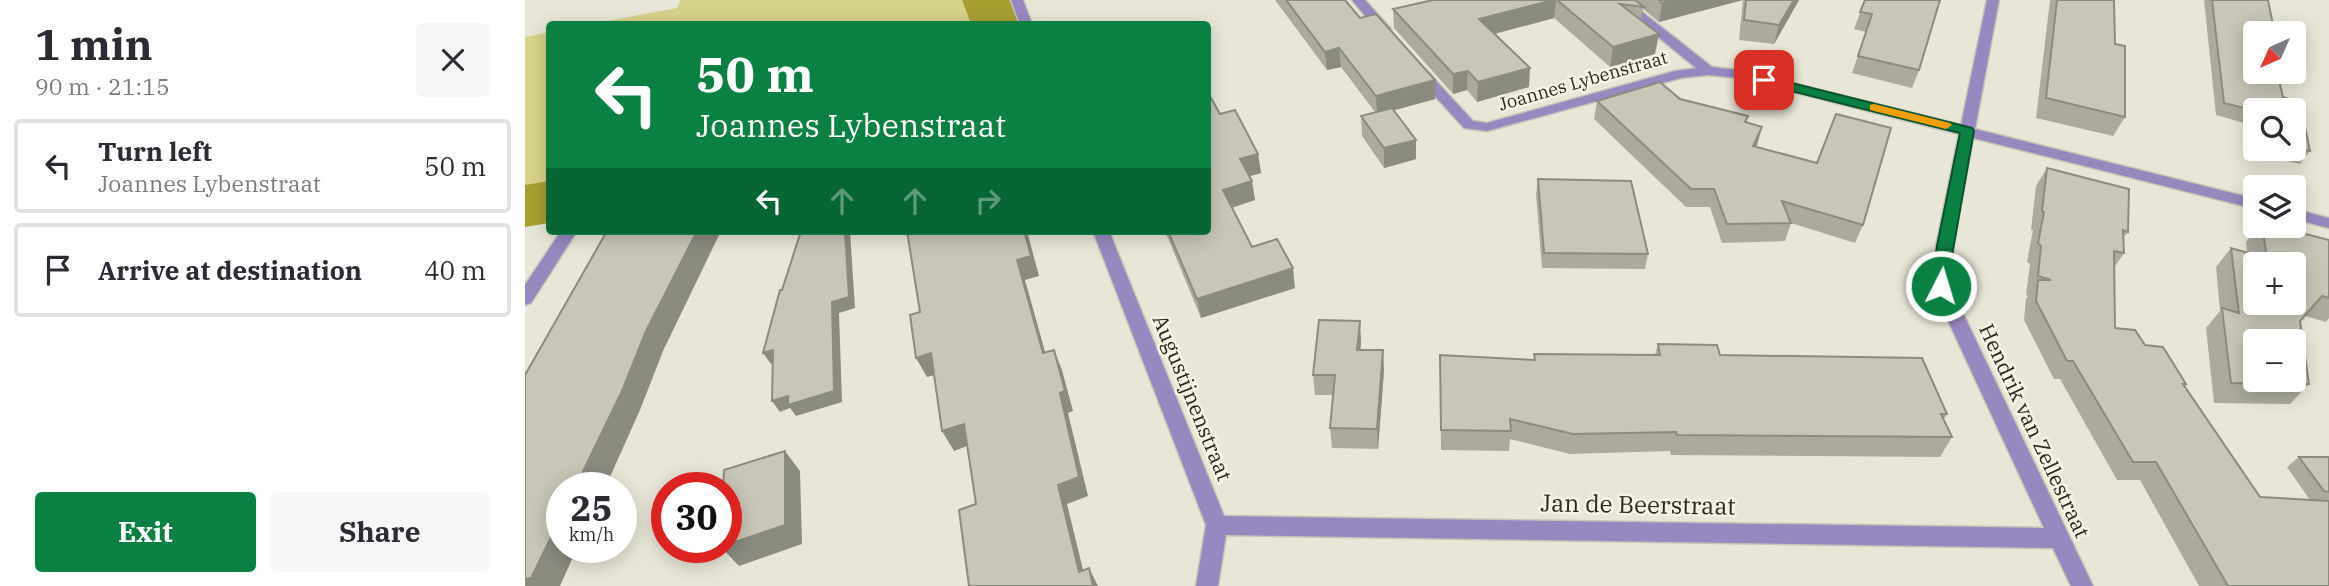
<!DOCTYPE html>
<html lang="en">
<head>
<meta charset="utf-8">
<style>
  :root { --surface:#fff; --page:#f7f7f7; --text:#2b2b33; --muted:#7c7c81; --line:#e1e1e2; --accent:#0b8043 }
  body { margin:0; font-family:"IBM Plex Serif",serif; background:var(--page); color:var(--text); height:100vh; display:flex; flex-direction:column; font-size:26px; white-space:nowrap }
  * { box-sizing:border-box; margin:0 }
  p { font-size:23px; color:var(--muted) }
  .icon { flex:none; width:38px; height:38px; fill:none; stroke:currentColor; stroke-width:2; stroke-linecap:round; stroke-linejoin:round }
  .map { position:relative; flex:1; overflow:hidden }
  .sheet { display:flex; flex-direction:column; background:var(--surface); width:525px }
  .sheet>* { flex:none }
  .hud { position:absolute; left:21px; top:21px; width:665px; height:214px; border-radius:7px; box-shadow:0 4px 18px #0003; background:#0b8043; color:#fff; overflow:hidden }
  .needle { width:46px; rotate:225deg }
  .controls { position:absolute; left:1718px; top:21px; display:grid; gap:14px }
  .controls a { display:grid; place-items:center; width:63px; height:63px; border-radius:7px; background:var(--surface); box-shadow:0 4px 18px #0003; font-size:35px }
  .speed { position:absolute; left:21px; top:472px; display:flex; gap:14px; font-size:35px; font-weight:700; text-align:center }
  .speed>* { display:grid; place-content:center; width:91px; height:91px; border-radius:50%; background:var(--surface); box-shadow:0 4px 18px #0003; line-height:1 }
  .speed small { font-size:18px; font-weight:400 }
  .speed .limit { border:10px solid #d22; background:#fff; color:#111 }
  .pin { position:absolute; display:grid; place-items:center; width:60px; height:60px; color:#fff; margin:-30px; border-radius:14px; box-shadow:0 4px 10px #0006 }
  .me { position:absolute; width:77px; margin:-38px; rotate:5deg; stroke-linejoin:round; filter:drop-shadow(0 0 5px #0008) }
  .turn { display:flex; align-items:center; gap:24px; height:147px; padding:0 35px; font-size:32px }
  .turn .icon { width:91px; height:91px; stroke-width:2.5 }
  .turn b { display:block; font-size:49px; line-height:60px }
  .lanes { display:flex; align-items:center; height:66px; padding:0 35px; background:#0003; justify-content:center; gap:35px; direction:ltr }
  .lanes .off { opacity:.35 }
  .round { display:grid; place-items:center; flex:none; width:74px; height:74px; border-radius:7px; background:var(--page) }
  .overview { display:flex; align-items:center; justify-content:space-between; height:119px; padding:0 35px }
  h1 { font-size:42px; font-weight:800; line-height:52px }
  .primary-button { display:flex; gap:14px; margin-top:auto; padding:14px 35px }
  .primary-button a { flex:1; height:80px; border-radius:7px; background:var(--accent); color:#fff; font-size:28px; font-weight:800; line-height:80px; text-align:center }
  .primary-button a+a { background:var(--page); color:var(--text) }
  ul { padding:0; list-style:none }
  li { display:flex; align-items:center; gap:21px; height:94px; margin:0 14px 10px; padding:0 21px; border:4px solid var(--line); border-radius:7px }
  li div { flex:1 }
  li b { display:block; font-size:26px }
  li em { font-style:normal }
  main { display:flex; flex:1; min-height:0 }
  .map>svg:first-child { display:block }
</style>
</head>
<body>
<main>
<section class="sheet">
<div class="overview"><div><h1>1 min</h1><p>90 m · 21:15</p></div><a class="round"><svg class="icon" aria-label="close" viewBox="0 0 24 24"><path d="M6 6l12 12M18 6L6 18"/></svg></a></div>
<ul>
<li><svg class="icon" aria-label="left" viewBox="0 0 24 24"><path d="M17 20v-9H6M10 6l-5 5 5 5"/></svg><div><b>Turn left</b><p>Joannes Lybenstraat</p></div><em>50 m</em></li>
<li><svg class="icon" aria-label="arrive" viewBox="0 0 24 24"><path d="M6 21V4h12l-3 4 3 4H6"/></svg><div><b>Arrive at destination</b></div><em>40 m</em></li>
</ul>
<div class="primary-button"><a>Exit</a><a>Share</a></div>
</section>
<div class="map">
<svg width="1804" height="586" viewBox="0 0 1804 586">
  <rect width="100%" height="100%" fill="#e8e7d7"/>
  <path fill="#d7d28b" d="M155 0H472L482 24H65L152 8Z
    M24 32V198L0 202V37Z"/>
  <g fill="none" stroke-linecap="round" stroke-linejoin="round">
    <path fill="#a89f33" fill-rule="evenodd" d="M437 0H487L498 24H446Z
      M24 181V223L0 227V185Z"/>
    <g stroke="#c6c5b7" stroke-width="3">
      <path id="minor" d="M486 0H498L507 24H495Z
        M827 0H840L866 29V35H856Z
        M1088 0H1102L1187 67 1213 70 1436 125 1462 0H1474L1450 129 1731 199V209L1448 138 1427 246 1425 286 1568 586H1546L1528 548 701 535 693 586H671L681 525 568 231H584L699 516 1519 528 1407 286 1411 246 1434 134 1213 78 1183 75 1156 78 962 131 939 128 888 72 890 69H900L948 121 962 123 1150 71 1171 68Z
        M1769 209 1804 218V228L1769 219Z
        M36 231H52L6 303 0 305V285Z"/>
    </g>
    <use href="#minor" fill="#9888c0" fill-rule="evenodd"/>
  </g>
  <path fill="#abaa9d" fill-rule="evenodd" d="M750 0H820L835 18 910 80V99L869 110 891 159 859 168 837 136 836 116 850 112 816 67 802 70Z
    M908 0H1274L1249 44 1214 40 1218 0 1134 22 1118 9 1116 20 1130 54 1085 67 1029 18 970 34 1004 87 952 102 942 90 928 94 869 28 868 9Z
    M1340 0 1394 70 1387 88 1327 73 1341 32 1329 29Z
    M1525 0H1589L1590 44 1600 117 1588 136 1511 118Z
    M1679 0H1743L1748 25 1744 31V33H1731V72H1752L1758 97 1775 103 1785 151 1775 164 1731 153 1726 125 1691 115ZM1731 110H1769V149H1731Z
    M1155 99 1223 116 1221 123 1231 147 1338 225 1330 243 1266 223 1260 241 1197 243 1185 207H1161L1069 119 1072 101Z
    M695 114 733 154 736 173 725 176 730 200 707 208 727 247 770 288 676 318 640 231H682Z
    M1522 168 1603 232 1598 238 1599 253 1589 268 1590 328 1620 345 1661 384 1660 386 1735 497 1785 500 1762 467 1774 457H1804V586H1674L1615 480H1592L1535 379H1529L1499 320 1501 299 1503 296 1501 295 1505 264 1502 262 1508 230H1506L1511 186Z
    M1013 179 1123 254 1120 269 1017 268 1011 194Z
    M1734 226H1749L1804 240V318L1801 322 1780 316 1775 321 1784 384 1765 404 1689 403 1681 328 1695 311 1691 267 1706 248 1722 252 1721 242Z
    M836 341 835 350 859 370 853 449 807 448 805 428 808 395H790L788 375Z
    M1133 344 1195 355 1422 414 1419 419 1427 437 1415 457 1146 455 1145 451 1045 454 985 439 984 451 916 450 915 355 1009 360V354L1130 355Z"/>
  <path fill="#8b8b80" d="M1029 0H1031L1029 18 953 38 954 19Z
    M1149 0H1218L1134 22 1137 3Z
    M1269 0H1274L1249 44 1254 25Z
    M1134 34 1130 54 1085 67 1088 47Z
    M814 48 816 67 802 70 800 52Z
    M1005 68 1004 87 952 102 953 82Z
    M943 71 942 90 928 94V74Z
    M910 80V99L852 115 851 96Z
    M1237 127 1232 145 1222 164 1228 146Z
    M891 140V159L859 168V148Z
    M733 154 736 173 718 178 715 159Z
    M727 181 730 200 702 209 698 190Z
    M172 231H196L138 351 115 410 80 488H50L121 331Z
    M320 231H325L330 308 314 313 317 402 271 416 265 408 255 412 247 401Z
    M499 231H502L514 276 500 280 526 373 518 353 492 260Z
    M768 268 770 288 676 318 672 299Z
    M835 321 836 341 834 370 832 350Z
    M248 350 256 361 246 364 238 353Z
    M529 350 537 370 548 411 543 413 563 496 542 504 562 586 554 572 533 485 535 393Z
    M858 350 859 370 853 449 852 429Z
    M406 353 417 373 402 377 391 358Z
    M439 424 450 443 429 451 417 431Z
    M260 451 275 471 277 544 214 566 197 548H201V545Z
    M37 515V548H52L35 586H0V579Z
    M564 568 573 586H568Z"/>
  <path fill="#c7c6b7" stroke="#8b8b80" stroke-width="2" fill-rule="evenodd" d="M761 0H820L835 18 851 14 910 80 851 96 814 48 800 52Z
    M908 0H1029L954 19 1005 68 953 82 943 71 928 74 868 9Z
    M1032 0H1110L1119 7 1095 4 1134 34 1088 47Z
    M1134 0H1149L1137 3Z
    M1221 0H1269L1254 25 1219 20Z
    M1340 0H1415L1394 70 1333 56 1347 14 1335 12Z
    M1532 0H1589L1590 44 1600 46V117L1521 98Z
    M1687 0H1743L1748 25 1742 24 1744 33H1731V72H1752L1758 97 1775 103 1785 151 1769 147V110L1731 111 1699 103Z
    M1135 82 1155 99 1223 116 1220 122 1237 127 1228 146 1292 163 1311 114 1366 128 1338 225 1257 201 1266 223 1202 224 1189 189H1166L1072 101Z
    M682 91 695 114 710 110 733 154 715 159 727 181 698 190 727 247 752 239 768 268 672 299 643 231H682Z
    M867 108 891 140 859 148 836 116Z
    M1522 168 1604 189 1603 232 1598 230 1599 253 1589 251 1590 328 1610 330 1620 345 1638 347 1661 384H1658L1735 497 1804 501V586H1703L1631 462H1608L1548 361H1542L1511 301 1513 280H1526L1513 276 1516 246 1513 243 1519 212 1517 211Z
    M1013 179 1106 181 1123 254 1019 253Z
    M1737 226H1749L1804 240V298L1797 296 1775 321 1784 384 1706 383 1697 308 1714 313 1706 248 1742 258ZM1731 264H1769V303H1731ZM1731 341H1769V380H1731Z
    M82 231H172L121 331 97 391 50 488H37V515L6 578 0 579V375Z
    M276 231H320L324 297 307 302 309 391 263 405V396L247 401 248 350 238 353 255 290H257Z
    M382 231H499L506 256 492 260 518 353 529 350 540 391 535 393 554 477 533 485 554 572 564 568 568 586H444L434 510 451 504 439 424 417 431 406 353 391 358 385 315 395 312Z
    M794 320 835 321 832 350H858L852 429 805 428 810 375H788Z
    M1133 344 1192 345 1195 355 1397 358 1422 414H1416L1427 437 1152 435 1151 432 1048 434 985 419 986 431 916 430 915 355 1010 360 1009 354 1135 355Z
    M260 451V525L201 545V488H198L199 470Z
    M1774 457H1804V492L1799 491Z"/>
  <path fill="#0b8043" stroke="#07532c" stroke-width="2" d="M1239 76 1447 128 1449 131 1421 290 1416 291 1408 286 1412 246 1435 133 1234 83V78Z"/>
  <path fill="#f59e0b" d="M1349 104 1425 123 1427 125 1421 129 1345 110V105Z"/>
  <g text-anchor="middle" stroke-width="5" stroke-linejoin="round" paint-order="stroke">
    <g font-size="18" fill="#292923" stroke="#f5f4e4">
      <text transform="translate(1058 81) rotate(-16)" y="6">Joannes Lybenstraat</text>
    </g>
    <g font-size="21" fill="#292923" stroke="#f5f4e4">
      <text transform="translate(667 398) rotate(68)" y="7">Augustijnenstraat</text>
      <text transform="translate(1509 431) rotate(65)" y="7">Hendrik van Zellestraat</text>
    </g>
    <g font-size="24" fill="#292923" stroke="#f5f4e4">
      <text transform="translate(1113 505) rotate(1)" y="8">Jan de Beerstraat</text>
    </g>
  </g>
</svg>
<div class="controls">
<a><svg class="needle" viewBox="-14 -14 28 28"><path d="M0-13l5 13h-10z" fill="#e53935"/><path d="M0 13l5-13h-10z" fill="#7c7c81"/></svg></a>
<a><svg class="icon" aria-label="search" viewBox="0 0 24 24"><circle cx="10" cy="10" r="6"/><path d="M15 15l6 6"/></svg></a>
<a><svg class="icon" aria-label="layers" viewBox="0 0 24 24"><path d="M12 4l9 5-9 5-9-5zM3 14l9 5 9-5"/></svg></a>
<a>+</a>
<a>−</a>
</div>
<div class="speed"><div>25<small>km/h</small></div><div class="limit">30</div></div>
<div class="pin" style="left:1239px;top:80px;background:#d93025"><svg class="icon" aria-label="arrive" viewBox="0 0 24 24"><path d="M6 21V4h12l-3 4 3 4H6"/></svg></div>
<svg class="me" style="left:1416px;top:286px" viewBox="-20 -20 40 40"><circle r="17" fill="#0b8043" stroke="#fff" stroke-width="3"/><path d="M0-11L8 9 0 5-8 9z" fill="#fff"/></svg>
<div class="hud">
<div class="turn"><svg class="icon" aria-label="left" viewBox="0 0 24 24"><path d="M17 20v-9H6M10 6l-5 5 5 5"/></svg><div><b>50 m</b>Joannes Lybenstraat</div></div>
<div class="lanes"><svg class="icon" aria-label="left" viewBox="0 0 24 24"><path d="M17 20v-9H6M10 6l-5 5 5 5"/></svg><svg class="icon off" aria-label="ahead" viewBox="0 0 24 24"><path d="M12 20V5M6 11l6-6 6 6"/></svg><svg class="icon off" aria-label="ahead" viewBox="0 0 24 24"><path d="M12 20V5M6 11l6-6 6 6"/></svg><svg class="icon off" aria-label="right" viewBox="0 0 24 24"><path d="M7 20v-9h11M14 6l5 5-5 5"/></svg></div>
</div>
</div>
</main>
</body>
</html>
